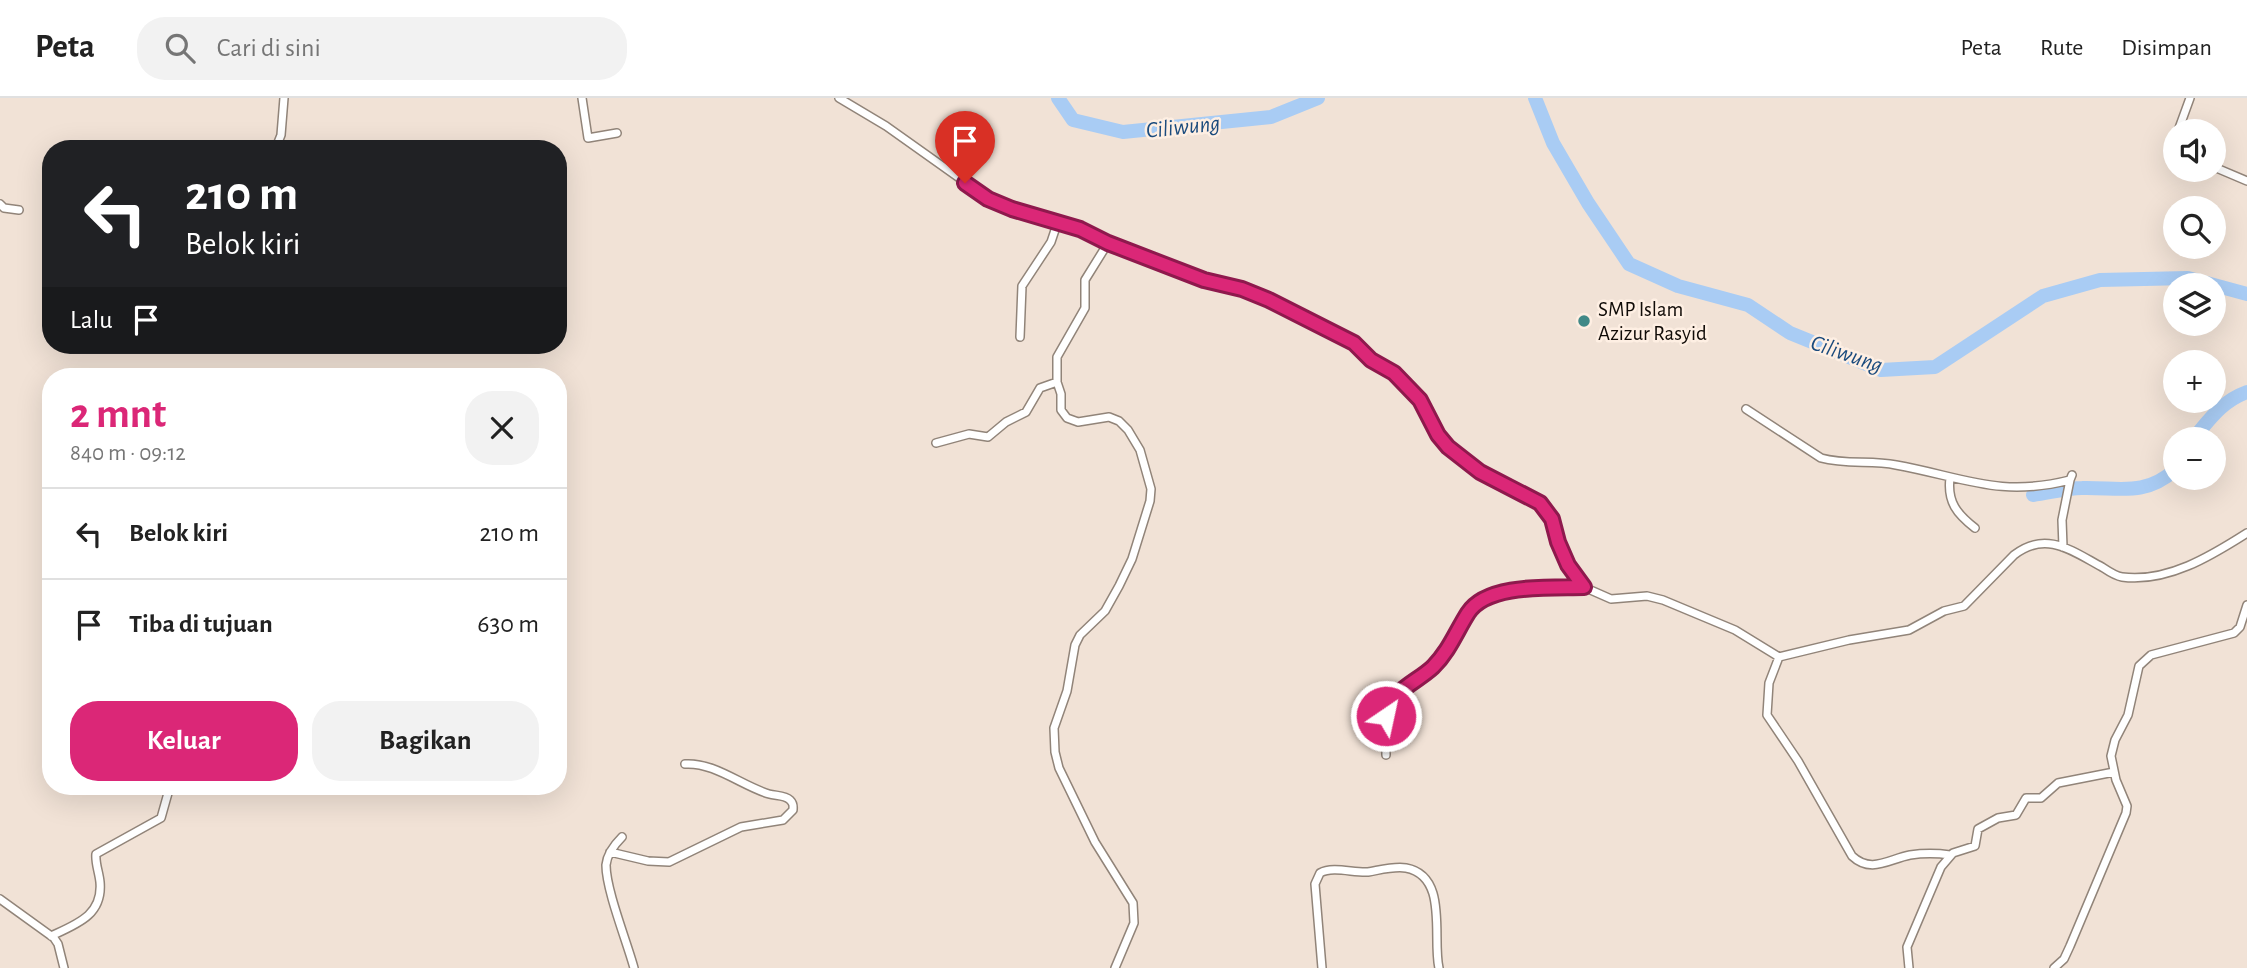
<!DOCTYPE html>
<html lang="id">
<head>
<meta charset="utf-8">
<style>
  :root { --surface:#fff; --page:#f2f2f2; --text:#222; --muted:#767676; --line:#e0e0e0; --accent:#db2777 }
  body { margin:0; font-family:"Alegreya Sans",sans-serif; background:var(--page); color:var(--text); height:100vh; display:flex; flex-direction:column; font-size:26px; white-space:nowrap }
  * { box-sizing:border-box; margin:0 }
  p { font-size:23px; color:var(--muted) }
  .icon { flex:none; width:38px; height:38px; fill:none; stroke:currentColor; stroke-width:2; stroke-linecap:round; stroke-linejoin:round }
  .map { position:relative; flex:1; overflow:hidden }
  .details { position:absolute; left:42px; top:270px; width:525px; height:427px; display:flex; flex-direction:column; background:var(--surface); border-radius:28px; box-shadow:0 7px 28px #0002 }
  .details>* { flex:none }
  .top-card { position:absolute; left:42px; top:42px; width:525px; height:214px; border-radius:28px; box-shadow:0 7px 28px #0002; background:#202124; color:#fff; overflow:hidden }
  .fabs { position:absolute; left:2163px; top:21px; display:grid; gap:14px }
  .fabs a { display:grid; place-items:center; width:63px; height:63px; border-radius:50%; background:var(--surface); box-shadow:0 7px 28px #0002; font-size:35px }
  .pin { position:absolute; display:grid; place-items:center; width:60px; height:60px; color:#fff; margin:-72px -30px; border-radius:50% 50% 50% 0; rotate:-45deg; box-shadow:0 0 7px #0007 }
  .pin .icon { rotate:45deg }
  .me { position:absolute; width:77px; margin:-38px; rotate:34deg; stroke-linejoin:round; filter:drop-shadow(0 0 5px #0008) }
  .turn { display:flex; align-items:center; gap:24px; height:147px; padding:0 28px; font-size:32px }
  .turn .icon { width:91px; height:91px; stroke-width:2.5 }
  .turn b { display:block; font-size:49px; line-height:60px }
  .then { display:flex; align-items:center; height:66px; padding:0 28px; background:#0003; gap:14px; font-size:26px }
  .round { display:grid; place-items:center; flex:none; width:74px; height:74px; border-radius:28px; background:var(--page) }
  .head { display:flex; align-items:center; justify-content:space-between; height:119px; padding:0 28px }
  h1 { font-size:42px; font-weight:700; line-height:52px; color:var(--accent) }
  .action { display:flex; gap:14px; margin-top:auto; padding:14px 28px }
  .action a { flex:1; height:80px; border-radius:28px; background:var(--accent); color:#fff; font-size:28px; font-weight:700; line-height:80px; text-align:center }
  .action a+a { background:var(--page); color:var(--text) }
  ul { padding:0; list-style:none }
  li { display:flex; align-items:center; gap:21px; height:91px; padding:0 28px; border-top:2px solid var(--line) }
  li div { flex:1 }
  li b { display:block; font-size:26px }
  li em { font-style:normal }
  header { display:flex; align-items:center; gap:42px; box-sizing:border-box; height:98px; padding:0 35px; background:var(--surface); border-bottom:2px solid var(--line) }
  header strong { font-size:33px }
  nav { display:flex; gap:38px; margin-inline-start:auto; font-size:24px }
  .search { width:490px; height:63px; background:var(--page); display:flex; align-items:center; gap:18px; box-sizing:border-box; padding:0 24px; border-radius:28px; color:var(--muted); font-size:26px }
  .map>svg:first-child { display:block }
</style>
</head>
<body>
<header>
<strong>Peta</strong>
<div class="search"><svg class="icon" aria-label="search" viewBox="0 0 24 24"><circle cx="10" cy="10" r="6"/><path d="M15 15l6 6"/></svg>Cari di sini</div>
<nav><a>Peta</a><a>Rute</a><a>Disimpan</a></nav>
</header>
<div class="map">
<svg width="2247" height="870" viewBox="0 0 2247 870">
  <rect width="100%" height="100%" fill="#f1e2d6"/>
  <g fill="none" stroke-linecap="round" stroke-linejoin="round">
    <path stroke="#a9ccf4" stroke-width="14" d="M1058 0 1073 22 1123 34 1271 19 1318 0
      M1535 0 1553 45 1588 105 1629 166 1678 188 1748 207 1790 235 1881 272 1935 269 2043 198 2100 182 2188 180 2247 196
      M2193 341C2210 321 2222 303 2247 294
      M2033 397C2049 395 2066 390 2082 390 2119 389 2144 399 2175 372"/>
    <g stroke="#918479" stroke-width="10">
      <path id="street" d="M582 0 588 40 617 35
        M839 0 886 28 993 104 1081 131 1108 145 1204 182 1242 191 1295 213 1349 242 1371 262 1393 275 1420 302 1438 337 1448 349 1480 374 1530 398 1543 407 1551 421 1558 444 1568 467 1586 490 1611 501 1647 498 1663 502 1735 532 1779 559 1849 542 1909 532 1944 513 1964 508 2014 457C2046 432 2072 453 2102 469 2108 473 2115 478 2122 479 2167 485 2211 458 2247 435
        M2178 33 2190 0
        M279 51 277 47 281 37 284 0
        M2214 69 2247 83
        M0 106 4 110 19 112
        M1020 239 1022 188 1051 144 1058 123
        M1057 284 1061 296V312L1067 320 1078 324 1109 319 1119 323 1128 332 1140 352 1151 391 1150 403 1132 461 1119 488 1105 513 1080 537 1075 547 1067 593 1054 630 1055 654 1059 670 1095 744 1133 805 1134 825 1115 870
        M1746 311 1821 360C1846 367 1871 362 1896 367 1963 379 1999 400 2070 382L2072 377
        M936 345 969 336 988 339 1006 324 1026 314 1040 290 1057 284V259L1085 210V182L1108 145
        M1950 380C1947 404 1957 416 1975 430
        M2063 449 2062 422 2070 382
        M1779 559 1769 585 1767 617 1798 663 1852 758C1871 776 1889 761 1910 757 1924 755 1936 755 1950 757
        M1386 657C1386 642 1382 623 1388 609 1399 585 1431 575 1447 553 1460 535 1465 507 1487 498 1510 488 1558 489 1584 489
        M622 739C614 747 607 756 606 767 606 792 627 844 634 870
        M610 754 648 763 669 764 741 729 783 722 793 712C793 708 794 706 790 702 785 697 776 698 769 696 742 688 714 664 685 666
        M0 801 54 840 58 846 64 870
        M51 838C77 826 103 817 100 784 99 774 95 765 96 756L161 720 170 688
        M1322 870 1315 786 1320 775C1333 768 1353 775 1368 774 1380 772 1394 768 1406 770 1449 778 1432 840 1439 870
        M1909 870 1907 849 1941 769 1953 755 1975 748 1978 731 1998 720 2016 717 2026 700H2041L2058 685 2114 674
        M2054 870 2064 861 2070 848 2126 715 2127 708 2116 682 2111 658 2115 642 2128 617 2139 568 2151 557 2234 535 2240 529 2247 507"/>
    </g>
    <use href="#street" stroke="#fff" stroke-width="7"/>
  </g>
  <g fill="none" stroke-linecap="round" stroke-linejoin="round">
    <g stroke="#8e194d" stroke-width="18">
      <path id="route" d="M965 85 988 101 1012 111 1080 131 1108 145 1204 182 1242 191 1269 202 1354 245 1371 262 1394 275 1420 302 1438 337 1448 349 1480 374 1540 405 1552 421 1558 444 1568 467 1584 489C1551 490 1487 485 1468 515 1456 534 1449 553 1433 569 1416 585 1391 592 1386 618"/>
    </g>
    <use href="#route" stroke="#db2777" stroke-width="12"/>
  </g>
  <circle fill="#418987" stroke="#feefe3" stroke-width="2.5" cx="1584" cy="223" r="7"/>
  <g text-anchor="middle" stroke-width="5" stroke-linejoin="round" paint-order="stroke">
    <g font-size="21" fill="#100b07" stroke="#feefe3" text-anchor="start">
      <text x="1598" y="218">SMP Islam<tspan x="1598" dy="24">Azizur Rasyid</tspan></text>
    </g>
    <g font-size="23" font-style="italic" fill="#1b4b7d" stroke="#feefe3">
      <text transform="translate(1183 28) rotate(-6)" y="8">Ciliwung</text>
      <text transform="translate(1847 255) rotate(19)" y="8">Ciliwung</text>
    </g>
  </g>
</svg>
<div class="fabs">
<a><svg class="icon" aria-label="sound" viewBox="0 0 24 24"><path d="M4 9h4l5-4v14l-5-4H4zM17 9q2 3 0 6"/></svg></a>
<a><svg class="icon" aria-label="search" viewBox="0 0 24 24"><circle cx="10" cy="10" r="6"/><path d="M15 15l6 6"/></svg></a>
<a><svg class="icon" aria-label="layers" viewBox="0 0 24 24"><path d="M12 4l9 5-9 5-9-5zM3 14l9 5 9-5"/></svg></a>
<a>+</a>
<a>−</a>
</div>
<div class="pin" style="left:965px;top:85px;background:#d93025"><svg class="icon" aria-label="arrive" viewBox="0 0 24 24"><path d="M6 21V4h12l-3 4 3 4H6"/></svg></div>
<svg class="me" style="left:1386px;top:618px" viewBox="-20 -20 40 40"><circle r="17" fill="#db2777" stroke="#fff" stroke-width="3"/><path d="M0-11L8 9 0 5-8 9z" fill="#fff"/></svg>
<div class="top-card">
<div class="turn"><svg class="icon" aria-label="left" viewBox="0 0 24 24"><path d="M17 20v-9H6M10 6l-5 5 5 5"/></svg><div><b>210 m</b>Belok kiri</div></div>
<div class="then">Lalu<svg class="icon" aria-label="arrive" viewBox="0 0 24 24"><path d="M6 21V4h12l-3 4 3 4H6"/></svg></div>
</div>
<section class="details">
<div class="head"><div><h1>2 mnt</h1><p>840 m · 09:12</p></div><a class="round"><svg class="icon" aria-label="close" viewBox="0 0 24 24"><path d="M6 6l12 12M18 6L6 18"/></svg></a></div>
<ul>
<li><svg class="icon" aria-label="left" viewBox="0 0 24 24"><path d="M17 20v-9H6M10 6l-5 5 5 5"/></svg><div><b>Belok kiri</b></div><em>210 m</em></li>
<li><svg class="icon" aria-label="arrive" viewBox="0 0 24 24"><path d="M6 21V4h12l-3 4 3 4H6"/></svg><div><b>Tiba di tujuan</b></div><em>630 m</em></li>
</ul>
<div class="action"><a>Keluar</a><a>Bagikan</a></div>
</section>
</div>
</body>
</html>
